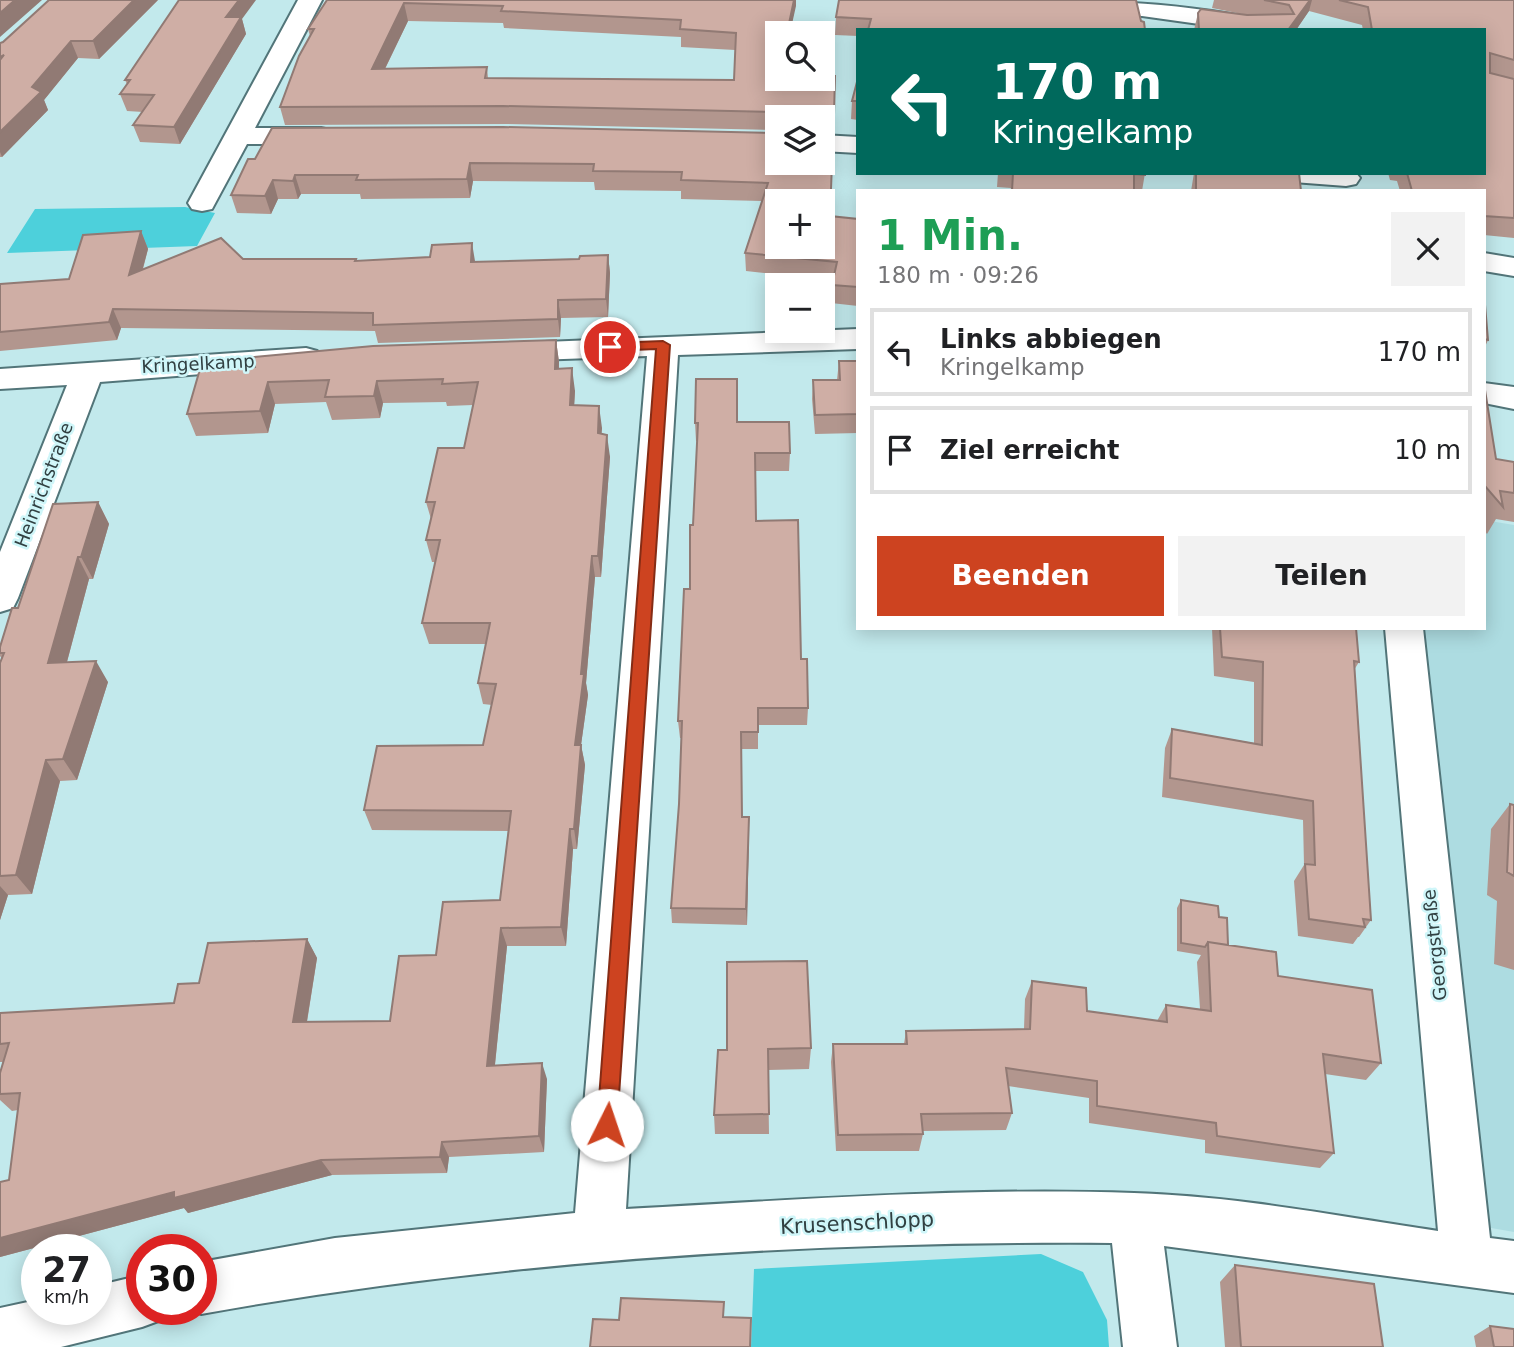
<!DOCTYPE html>
<html lang="de">
<head>
<meta charset="utf-8">
<style>
  :root { --surface:#fff; --page:#f2f2f2; --text:#202124; --muted:#757577; --line:#e0e0e0; --accent:#cd4320 }
  body { margin:0; font-family:"DejaVu Sans",sans-serif; background:var(--page); color:var(--text); height:100vh; display:flex; flex-direction:column; font-size:26px; white-space:nowrap }
  * { box-sizing:border-box; margin:0 }
  p { font-size:23px; color:var(--muted) }
  .icon { flex:none; width:38px; height:38px; fill:none; stroke:currentColor; stroke-width:2; stroke-linecap:round; stroke-linejoin:round }
  .map { position:relative; flex:1; overflow:hidden }
  .panel { position:absolute; left:856px; top:189px; width:630px; height:441px; display:flex; flex-direction:column; background:var(--surface); border-radius:0px; box-shadow:0 4px 18px #0003 }
  .panel>* { flex:none }
  .top-card { position:absolute; left:856px; top:28px; width:630px; height:147px; border-radius:0px; box-shadow:0 4px 18px #0003; background:#00695c; color:#fff; overflow:hidden }
  .tools { position:absolute; left:765px; top:21px; display:grid; gap:14px }
  .tools a { display:grid; place-items:center; width:70px; height:70px; border-radius:0px; background:var(--surface); box-shadow:0 4px 18px #0003; font-size:35px }
  .speed { position:absolute; left:21px; top:1234px; display:flex; gap:14px; font-size:35px; font-weight:700; text-align:center }
  .speed>* { display:grid; place-content:center; width:91px; height:91px; border-radius:50%; background:var(--surface); box-shadow:0 4px 18px #0003; line-height:1 }
  .speed small { font-size:18px; font-weight:400 }
  .speed .limit { border:10px solid #d22; background:#fff; color:#111 }
  .pin { position:absolute; display:grid; place-items:center; width:60px; height:60px; color:#fff; margin:-30px; border:4px solid #fff; border-radius:50%; box-shadow:0 2px 7px #0007 }
  .me { position:absolute; width:77px; margin:-38px; rotate:4deg; stroke-linejoin:round; filter:drop-shadow(0 0 5px #0008) }
  .turn { display:flex; align-items:center; gap:24px; height:147px; padding:0 21px; font-size:32px }
  .turn .icon { width:91px; height:91px; stroke-width:2.5 }
  .turn b { display:block; font-size:49px; line-height:60px }
  .round { display:grid; place-items:center; flex:none; width:74px; height:74px; border-radius:0px; background:var(--page) }
  .head { display:flex; align-items:center; justify-content:space-between; height:119px; padding:0 21px }
  h1 { font-size:42px; font-weight:700; line-height:52px; color:#1e9e55 }
  .primary-button { display:flex; gap:14px; margin-top:auto; padding:14px 21px }
  .primary-button a { flex:1; height:80px; border-radius:0px; background:var(--accent); color:#fff; font-size:28px; font-weight:700; line-height:80px; text-align:center }
  .primary-button a+a { background:var(--page); color:var(--text) }
  ul { padding:0; list-style:none }
  li { display:flex; align-items:center; gap:21px; height:88px; margin:0 14px 10px; padding:0 7px; border:4px solid var(--line); border-radius:0px }
  li div { flex:1 }
  li b { display:block; font-size:26px }
  li em { font-style:normal }
  .map>svg:first-child { display:block }
</style>
</head>
<body>
<div class="map">
<svg width="1514" height="1347" viewBox="0 0 1514 1347">
  <rect width="100%" height="100%" fill="#c2e9ec"/>
  <path fill="#addce1" d="M1484 520 1514 525V1232L1480 1226 1419 628H1484Z"/>
  <path fill="#4dd0db" d="M185 207 215 213 197 246 7 253 35 209Z
    M1041 1254 1083 1272 1107 1320 1109 1347H751L754 1269Z"/>
  <g fill="none" stroke-linecap="round" stroke-linejoin="round">
    <g stroke="#527579" stroke-width="4">
      <path id="minor" d="M298 0H322L255 128H321L330 130 334 136 330 142 321 144H247L212 209 202 211 192 209 188 203Z
        M995 0C1093 0 1188 1 1283 25L1287 30H1242L1142 16 1007 7 999 5Z
        M822 135 858 137V153L822 151Z
        M1267 173H1356L1360 178 1356 184 1346 186 1280 181 1270 179Z
        M1484 253 1514 258V276L1484 271Z
        M858 329V349L678 355 626 1209C795 1200 965 1187 1134 1193 1236 1196 1338 1216 1438 1231L1385 628H1423L1490 1238 1514 1241V1293L1164 1246 1177 1347H1123L1112 1243C808 1241 501 1260 201 1314L189 1309H201V1262L335 1238 575 1213 647 356 506 361 495 358 490 351 495 344Z
        M306 348 317 351 322 358 317 365 100 382 18 598 13 608 0 612V552L67 385 0 389V369Z
        M1484 383 1514 387V409L1484 403Z
        M142 1275V1309H165L161 1320 142 1327 61 1347H0V1308L37 1300V1309H96V1286Z"/>
    </g>
    <use href="#minor" fill="#fff" fill-rule="evenodd"/>
  </g>
  <path fill="#b2968e" fill-rule="evenodd" d="M158 0 99 59 78 58 44 100 48 110 2 157H0V43Z
    M327 0H796L790 33H777V79H822V76H835L833 133 822 135V117H777V130L506 124 285 125 280 107 299 56 310 36 308 29ZM408 21 503 23 504 28 681 37V47L735 50 734 80 488 78 487 67 385 69Z
    M1214 0H1514V238L1484 235V191H1400L1397 181 1390 180 1388 173H1484V30H1363L1362 25 1309 11 1296 30H1194L1198 13 1242 14 1212 8Z
    M836 17 1141 21 1145 30H858V36L835 35Z
    M242 19 246 34 180 144 140 142 133 125 143 112 127 111 120 94 127 84 125 80Z
    M858 78V120L851 119 852 101Z
    M777 133 830 216 858 219V306L831 303 833 281 746 271 745 253 762 201 681 199V191L595 190 594 182 473 181 470 198 361 199 360 194H301L298 199H278L271 214 237 213 231 195 248 159Z
    M998 173H1145L1142 191H1010L1011 188 997 187Z
    M1194 173H1299L1301 191H1191Z
    M141 231 148 249 143 269 243 259H356V261L475 262 579 259 608 255 610 273 608 317 561 318 560 337 378 343 375 331 121 328 117 340 0 351V284L69 279Z
    M1484 292 1488 340 1484 349Z
    M556 340 559 362V369L575 391 574 405 602 428 601 434 610 457 601 577H595L586 683 588 695 581 745 585 765 577 849H573L566 946H507L495 1065 547 1079 544 1152 449 1157 447 1173 332 1175 188 1213 184 1208 0 1257V1182L9 1180 18 1110 12 1111 0 1100V1073L3 1062H0V1013L174 1003 199 983 307 939 317 958 307 1022 390 1021 436 955 500 900 508 831 372 830 364 810 483 745 492 705 483 704 478 683 486 644H429L422 623 435 562H432L426 540 431 519 426 502 464 448 473 405 447 406 446 402 383 403 380 418 332 420 326 402 275 404 268 433 196 436 187 414 255 367Z
    M839 361H858V433L815 434 812 399 813 380H837Z
    M1484 389 1496 459 1514 462V522L1496 519 1487 534 1484 530Z
    M737 422 790 453 789 471H755L756 521 801 659 808 708 807 725H758V749H742V817H749L747 925 672 923 671 908 679 804 681 738H680L678 721 690 589 697 441H696L695 423Z
    M98 502 109 524 93 579H89L67 662 108 682 77 780 60 781 32 894 8 895 0 920V663L2 659 0 656V647L18 608Z
    M1212 628H1356L1359 662 1354 670 1371 920 1359 937H1358L1353 944 1298 936 1294 881 1304 865 1303 820 1162 797 1165 748 1172 729 1254 743V682L1214 676Z
    M1510 804 1514 805V970L1494 964 1497 901 1487 895 1491 829Z
    M1181 900 1219 917 1228 945 1278 976 1381 1063 1366 1080 1325 1074 1334 1153 1320 1168 1205 1153V1140L1089 1123V1098L1008 1086 1012 1113 1006 1130 923 1131V1134L919 1151H836L831 1062 833 1044H904L906 1031 1024 1029 1025 999 1032 981 1087 1011 1157 1021 1166 1005 1200 1009 1197 962 1201 955 1177 951V908Z
    M811 1048 809 1069 768 1070 769 1134H715L714 1115 718 1050Z
    M1235 1265 1383 1347H1225L1220 1282Z
    M1490 1326 1514 1347H1476L1474 1336Z"/>
  <path fill="#917a74" d="M15 0H42L0 37V13Z
    M134 0H158L99 59 93 41Z
    M239 0H256L242 19 246 34 180 144 174 127 226 17Z
    M794 0H796V6L790 33H787Z
    M1310 0H1312L1309 11 1296 30H1288Z
    M404 3 408 21 376 87 372 69Z
    M71 41 78 58 44 100 48 110 2 157 0 152V132L32 87Z
    M834 115 833 133 822 135V117H820Z
    M470 163 473 181 470 198 467 179Z
    M295 175 301 194 298 199 293 181Z
    M273 180 278 199 271 214 265 196Z
    M141 231 148 249 136 293 129 275Z
    M472 243 475 261 474 280 471 262Z
    M608 255 610 273 608 317 606 299Z
    M558 300 561 318 560 337 558 319Z
    M113 309 121 328 117 340 109 322Z
    M556 340 559 362 558 391 555 369Z
    M572 368 575 391 573 427 570 405Z
    M377 381 383 403 380 418 374 396Z
    M268 382 275 404 268 433 260 411Z
    M599 406 602 428 600 455 598 433Z
    M607 435 610 457 601 577 598 556Z
    M98 502 109 524 93 579 81 557Z
    M592 556 595 577 586 683 588 695 581 745 585 765 577 849 574 829 575 745Z
    M78 557 89 579 61 684 48 663Z
    M96 661 108 682 77 780 63 759Z
    M46 760 60 781 32 894 16 875Z
    M749 817V833L747 925 746 909Z
    M570 829 573 849 566 946 561 927Z
    M0 886 8 895 0 920Z
    M501 928 507 946 493 1083 487 1066Z
    M307 939 317 958 304 1039 293 1022Z
    M542 1063 547 1079 544 1152 539 1136Z
    M442 1142 449 1157 447 1173 440 1157Z
    M321 1160 332 1175 188 1213 184 1208 0 1257V1238L174 1192Z"/>
  <path fill="#cfaea5" stroke="#917a74" stroke-width="2" fill-rule="evenodd" d="M0 0H15L0 13Z
    M49 0H134L93 41H71L32 87 41 92 0 132V60L4 55 0 57V43L3 42Z
    M179 0H239L226 17H241L174 127 133 125 154 95 120 94 130 80H125Z
    M327 0H794L787 33H777V79H822V76H835L834 115 820 117H780V115L777 112 503 106 280 107 299 56 314 29H308ZM404 3 503 6 501 11 681 20 680 29 736 33 734 80 485 78 487 67 372 69Z
    M839 0H1136L1141 21 1144 22 1145 30H868L871 19 836 17Z
    M1264 0H1310L1288 30H1199L1198 13 1201 9 1247 15 1294 14 1289 5Z
    M1339 0H1514V60L1490 53V73L1514 79V218L1484 216V191H1412L1407 173H1484V30H1372L1368 7Z
    M858 78V101H852Z
    M503 127 777 133V163H822V135L833 136 830 216 858 219V287L832 285 837 262 745 253 768 183 681 180 682 172 593 171 594 164 470 163 467 179 356 180 358 175H295L293 181 273 180 265 196 231 195 248 159H255L272 128ZM777 201H822V247H777Z
    M1013 173H1145V175L1134 174V191H1012Z
    M1196 173H1299L1301 191H1196Z
    M141 231 129 275 221 238 243 259H356L355 261 430 257 432 245 472 243 471 262 579 259 580 256 608 255 606 299 558 300V319L373 325V313L113 309 109 322 0 332V284L69 279 83 235Z
    M1484 292V293L1488 340 1484 339Z
    M556 340 555 369 572 368 570 405 599 406 598 433 607 435 598 556H592L581 674H584L575 745H581L574 829H570L561 927 501 928 487 1066 542 1063 539 1136 442 1142 440 1157 321 1160 174 1198V1192L0 1238V1182L9 1180 20 1093 0 1094V1073L9 1043 0 1044V1013L174 1003 178 984 199 983 208 943 307 939 293 1022 390 1021 399 956 436 955 443 902 500 900 511 811 364 810 377 746 483 745 496 684 478 683 490 623H422L440 540H426L435 502H426L438 448H464L478 382 442 384 443 379 377 381 374 396 325 397 329 380 268 382 260 411 187 414 200 369 255 367 254 357 373 346Z
    M839 361H858V414L815 415 813 380H840Z
    M696 379H737V422H789L790 453H755L756 521 798 520 801 659H807L808 708H758V732H741L742 817H749L746 909 671 908 679 804 682 721H678L684 589H690V525H693L698 423H695Z
    M1484 389 1485 390 1496 459 1514 462V493L1500 491 1503 507 1484 485Z
    M98 502 81 557H78L48 663 96 661 63 759 46 760 16 875 0 876V663L4 653H0V647L12 608H18L53 504Z
    M1220 628H1356L1359 662 1354 661 1371 920 1363 919 1365 927 1309 919 1305 864 1315 865 1313 801 1170 778 1172 729 1262 745 1263 662 1222 657Z
    M1510 804 1514 805V876L1507 872Z
    M1181 900 1218 906 1219 917 1227 918 1228 945 1208 942 1205 947 1181 943Z
    M1208 942 1276 952 1278 976 1372 990 1381 1063 1323 1054 1334 1153 1217 1136 1216 1123 1097 1106V1081L1006 1068 1012 1113 921 1114 923 1134 838 1135 833 1044H907L906 1031 1030 1029 1032 981 1086 988 1087 1011 1167 1022 1166 1005 1211 1011Z
    M807 961 811 1048 768 1049 769 1114 714 1115 718 1050H727V962Z
    M1235 1265 1374 1284 1383 1347H1241Z
    M621 1298 724 1302 723 1317 751 1318 750 1347H590L593 1319 619 1320Z
    M1490 1326 1514 1329V1347H1494Z"/>
  <path fill="#cd4320" stroke="#852c15" stroke-width="2" d="M663 341 670 345 617 1125 614 1132 607 1135 600 1132 597 1125 656 349 610 351 603 347 610 343Z"/>
  <g text-anchor="middle" stroke-width="5" stroke-linejoin="round" paint-order="stroke">
    <g font-size="18" fill="#314042" stroke="#cff6f9">
      <text transform="translate(198 364) rotate(-3)" y="6">Kringelkamp</text>
      <text transform="translate(44 485) rotate(-69)" y="6">Heinrichstraße</text>
      <text transform="translate(1435 945) rotate(-96)" y="6">Georgstraße</text>
    </g>
    <g font-size="21" fill="#314042" stroke="#cff6f9">
      <text transform="translate(857 1223) rotate(-3)" y="7">Krusenschlopp</text>
    </g>
  </g>
</svg>
<div class="tools">
<a><svg class="icon" aria-label="search" viewBox="0 0 24 24"><circle cx="10" cy="10" r="6"/><path d="M15 15l6 6"/></svg></a>
<a><svg class="icon" aria-label="layers" viewBox="0 0 24 24"><path d="M12 4l9 5-9 5-9-5zM3 14l9 5 9-5"/></svg></a>
<a>+</a>
<a>−</a>
</div>
<div class="speed"><div>27<small>km/h</small></div><div class="limit">30</div></div>
<div class="pin" style="left:610px;top:347px;background:#d93025"><svg class="icon" aria-label="arrive" viewBox="0 0 24 24"><path d="M6 21V4h12l-3 4 3 4H6"/></svg></div>
<svg class="me" style="left:607px;top:1125px" viewBox="-20 -20 40 40"><circle r="19" fill="#fff"/><path d="M0-13L10 11 0 6-10 11z" fill="#cd4320"/></svg>
<div class="top-card">
<div class="turn"><svg class="icon" aria-label="left" viewBox="0 0 24 24"><path d="M17 20v-9H6M10 6l-5 5 5 5"/></svg><div><b>170 m</b>Kringelkamp</div></div>
</div>
<section class="panel">
<div class="head"><div><h1>1 Min.</h1><p>180 m · 09:26</p></div><a class="round"><svg class="icon" aria-label="close" viewBox="0 0 24 24"><path d="M6 6l12 12M18 6L6 18"/></svg></a></div>
<ul>
<li><svg class="icon" aria-label="left" viewBox="0 0 24 24"><path d="M17 20v-9H6M10 6l-5 5 5 5"/></svg><div><b>Links abbiegen</b><p>Kringelkamp</p></div><em>170 m</em></li>
<li><svg class="icon" aria-label="arrive" viewBox="0 0 24 24"><path d="M6 21V4h12l-3 4 3 4H6"/></svg><div><b>Ziel erreicht</b></div><em>10 m</em></li>
</ul>
<div class="primary-button"><a>Beenden</a><a>Teilen</a></div>
</section>
</div>
</body>
</html>
